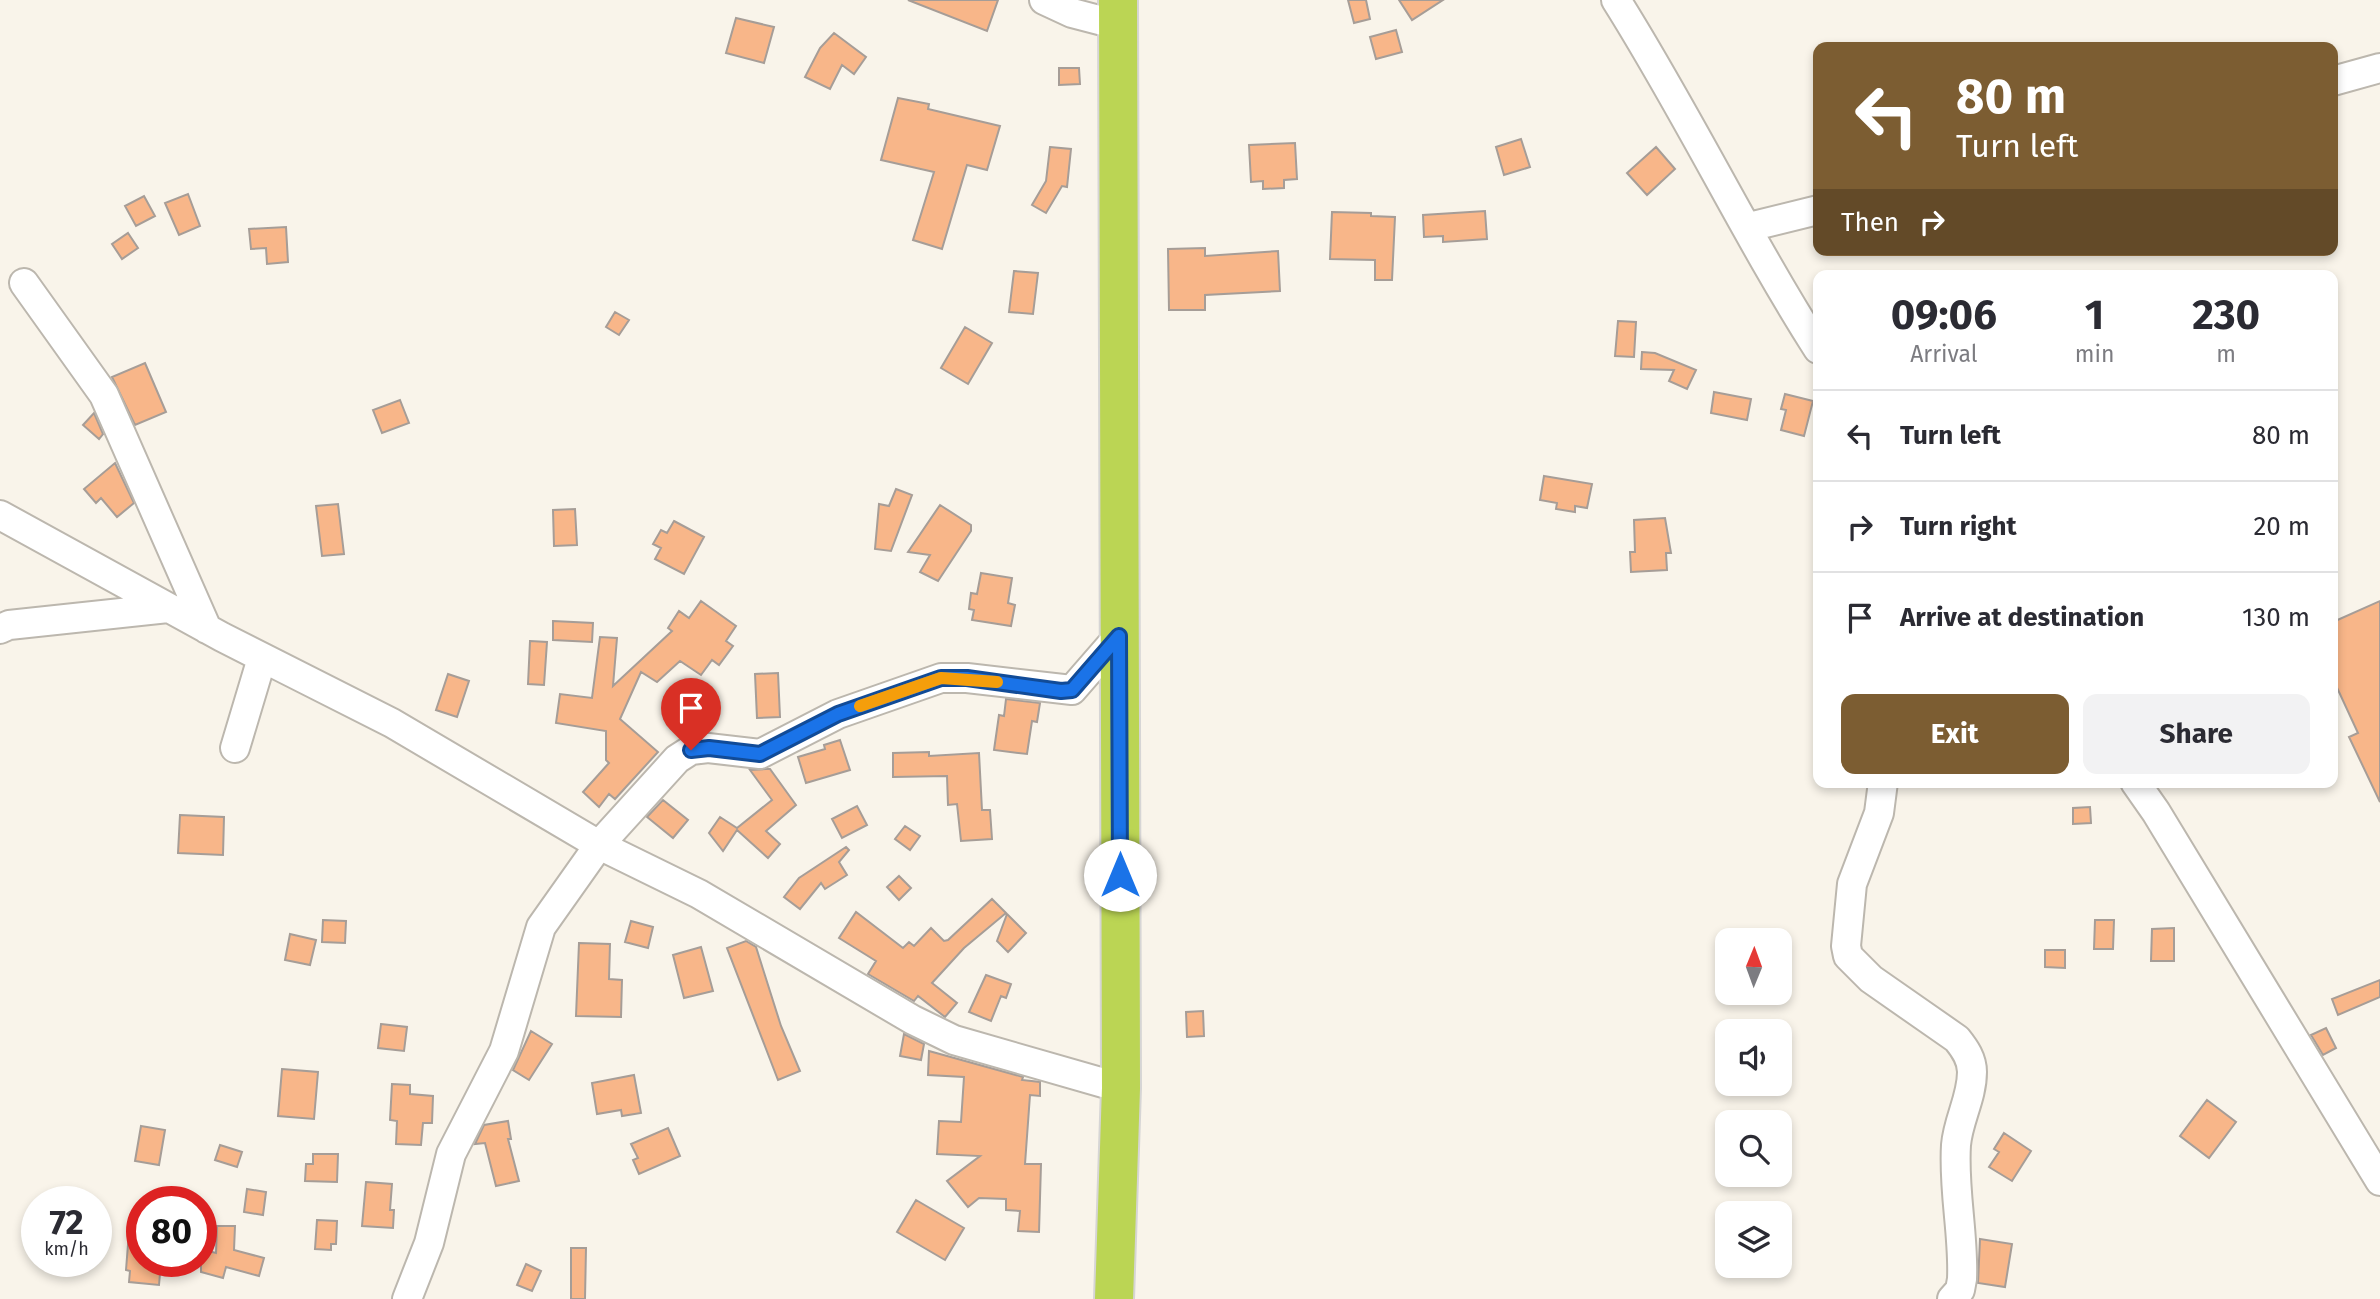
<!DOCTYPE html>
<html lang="en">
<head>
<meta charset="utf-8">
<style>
  :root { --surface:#fff; --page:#f2f2f3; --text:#2b2b33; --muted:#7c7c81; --line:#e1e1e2; --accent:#7c5d32 }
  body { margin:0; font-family:"Fira Sans",sans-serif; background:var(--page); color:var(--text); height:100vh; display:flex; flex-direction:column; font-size:26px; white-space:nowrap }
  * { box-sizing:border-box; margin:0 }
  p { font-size:23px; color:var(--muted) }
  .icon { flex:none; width:38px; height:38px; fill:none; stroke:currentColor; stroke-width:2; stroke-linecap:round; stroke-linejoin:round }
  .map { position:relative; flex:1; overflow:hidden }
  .details { position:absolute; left:1813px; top:270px; width:525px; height:518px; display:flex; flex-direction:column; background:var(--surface); border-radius:14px; box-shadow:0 4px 10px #0003 }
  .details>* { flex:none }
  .top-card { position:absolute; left:1813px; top:42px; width:525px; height:214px; border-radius:14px; box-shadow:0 4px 10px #0003; background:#7c5d32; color:#fff; overflow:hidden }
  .needle { width:46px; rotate:1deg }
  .tools { position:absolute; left:1715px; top:928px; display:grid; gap:14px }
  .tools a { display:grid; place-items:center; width:77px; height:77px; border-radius:14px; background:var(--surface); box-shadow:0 4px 10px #0003; font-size:35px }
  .speed { position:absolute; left:21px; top:1186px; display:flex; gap:14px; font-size:35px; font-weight:700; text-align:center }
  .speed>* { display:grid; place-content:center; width:91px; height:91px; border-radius:50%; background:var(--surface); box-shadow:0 4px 10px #0003; line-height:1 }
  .speed small { font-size:18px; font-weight:400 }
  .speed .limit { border:10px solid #d22; background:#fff; color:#111 }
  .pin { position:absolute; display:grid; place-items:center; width:60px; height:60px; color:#fff; margin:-72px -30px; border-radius:50% 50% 50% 0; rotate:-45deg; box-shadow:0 0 7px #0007 }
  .pin .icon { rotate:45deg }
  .me { position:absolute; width:77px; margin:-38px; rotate:0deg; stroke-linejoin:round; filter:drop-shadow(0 0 5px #0008) }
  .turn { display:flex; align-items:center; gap:24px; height:147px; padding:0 28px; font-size:32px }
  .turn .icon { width:91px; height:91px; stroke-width:2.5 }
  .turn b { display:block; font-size:49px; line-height:60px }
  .then { display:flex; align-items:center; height:66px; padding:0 28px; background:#0003; gap:14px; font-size:26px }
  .eta { display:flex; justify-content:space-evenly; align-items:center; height:119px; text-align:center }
  .eta b { font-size:42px; font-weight:700; line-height:49px }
  .primary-button { display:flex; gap:14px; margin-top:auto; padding:14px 28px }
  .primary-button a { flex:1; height:80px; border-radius:14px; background:var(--accent); color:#fff; font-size:28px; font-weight:700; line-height:80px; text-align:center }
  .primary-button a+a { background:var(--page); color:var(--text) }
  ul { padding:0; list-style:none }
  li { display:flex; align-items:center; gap:21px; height:91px; padding:0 28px; border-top:2px solid var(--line) }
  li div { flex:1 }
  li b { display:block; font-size:26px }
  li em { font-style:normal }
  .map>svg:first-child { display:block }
</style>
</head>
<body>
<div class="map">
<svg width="2380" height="1299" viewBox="0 0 2380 1299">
  <rect width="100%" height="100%" fill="#f9f4ea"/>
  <path fill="#f8b689" stroke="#a69d97" stroke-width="2" d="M908 0H998L987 31Z
    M1348 0H1366L1370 19 1354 23Z
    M1399 0H1443L1412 20Z
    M736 18 774 27 764 63 726 53Z
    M1396 30 1402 52 1376 59 1370 37Z
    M834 33 866 57 854 74 842 65 830 89 805 77 820 48Z
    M1059 68H1079L1080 84 1059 85Z
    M898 98 929 104 928 109 1000 126 987 170 967 165 942 249 913 240 934 172 881 160Z
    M1521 139 1530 167 1504 175 1496 147Z
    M1295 143 1297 179 1284 180V188L1263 189V181L1251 182 1249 145Z
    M1050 147 1071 149 1067 187 1062 186 1046 213 1032 205 1046 181Z
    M1656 147 1675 169 1647 195 1627 173Z
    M188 194 200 226 179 235 165 203Z
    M144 196 155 216 136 226 125 206Z
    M1485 211 1487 239 1443 242V236L1424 237 1423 215Z
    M1332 212 1371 213V216L1395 217 1392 280H1375V260L1330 259Z
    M286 227 288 262 267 264 266 248 251 249 249 229Z
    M128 233 138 248 122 259 112 244Z
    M1205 248V256L1278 251 1280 291 1205 295V310H1169L1168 249Z
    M1014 271 1038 273 1033 314 1009 312Z
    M615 312 629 320 619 335 606 327Z
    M1618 321 1636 322 1634 357 1615 356Z
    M965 327 992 343 968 384 941 368Z
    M1642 352 1655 353 1696 370 1687 389 1669 381 1674 370 1641 369Z
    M145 363 166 412 135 425 112 377Z
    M1714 392 1751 399 1747 420 1711 413Z
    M1785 394 1813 401 1804 436 1781 430 1786 410 1781 409Z
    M400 400 409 423 382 433 373 410Z
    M94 413 103 434 99 439 83 425Z
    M115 463 134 503 117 517 101 498 96 503 84 489Z
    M1544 476 1592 484 1587 508 1575 506V512L1556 509 1557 503 1540 500Z
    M896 489 912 495 891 551 875 549 879 504 889 506Z
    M338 504 344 554 322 556 316 506Z
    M940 505 971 525V531L938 581 920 572 930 555 908 552Z
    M575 509 577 545 554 546 553 510Z
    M1665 518 1671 553H1666L1667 570 1631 572 1630 552H1635L1634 520Z
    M674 521 704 537 684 574 655 559 661 548 653 544 661 530 667 533Z
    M981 573 1012 578 1008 603 1015 605 1011 626 972 620 974 610 969 609 971 593 977 594Z
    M701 601 736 626 726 641 733 646 719 665 712 660 701 675 680 661 657 682 641 672 620 719 658 752 615 799 609 794 599 807 583 792 609 763 606 760V731L556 723 560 694 592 698 600 637 617 638 613 686 672 631 668 628 679 611 689 618Z
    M2380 601V802L2349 737 2358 733 2333 679V622Z
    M553 621 593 623 592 642 553 640Z
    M530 641 547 642 544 685 528 684Z
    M778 673 780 717 757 718 755 674Z
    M448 674 469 681 457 717 436 710Z
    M1006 699 1040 703 1037 722 1032 721 1027 754 994 750 999 715 1004 716Z
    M840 740 850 770 806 783 798 757 825 749 824 745Z
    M929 752V756L979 753 982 810H990L992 839 961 841 957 804 948 805 947 776 893 777V753Z
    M766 769H770L796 805 766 831 780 844 768 858 737 830 723 851 709 833 720 817 737 828 772 800 750 770Z
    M663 800 688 820 673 838 647 817Z
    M857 806 867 825 842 838 832 819Z
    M2090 807 2091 823 2073 824V808Z
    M180 815 224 817 223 855 178 853Z
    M905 826 920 836 910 850 895 839Z
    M846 847 849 850 839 862 847 875 825 889 821 883 800 909 784 897 799 878Z
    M899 876 911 888 899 900 887 887Z
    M992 899 1006 913 964 948 932 983 957 1003 945 1017 918 996 914 1001 868 974 876 961 839 938 856 912 903 948 909 942 914 946 931 928 944 941 948 940Z
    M1007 914 1026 933 1008 952 997 941Z
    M323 920 346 921 345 943 322 942Z
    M2095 920H2114L2113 949H2094Z
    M631 921 653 927 648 948 625 942Z
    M2174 928V961H2151L2152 929Z
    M290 934 316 940 310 965 285 960Z
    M746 941 756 947 781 1026 800 1071 778 1080 727 948Z
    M579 943 610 944 609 979 622 980 621 1017 576 1016Z
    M701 947 713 991 684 998 673 955Z
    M2045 950H2065V968L2045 967Z
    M986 975 1011 984 1006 998 1001 996 991 1021 969 1012Z
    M2380 980V997L2338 1015 2332 999Z
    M1203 1011 1204 1036 1187 1037 1186 1012Z
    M381 1024 407 1027 404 1051 378 1048Z
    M2326 1028 2336 1048 2323 1055 2311 1035Z
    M531 1031 552 1044 529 1080 513 1070Z
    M904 1034 924 1044 921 1060 900 1056Z
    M929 1051 1023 1077 1022 1080 1040 1082V1096L1030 1095 1025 1164H1041L1039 1232 1018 1231 1020 1211 1006 1210V1199L979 1198 968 1207 947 1181 980 1156 937 1154 939 1121 961 1122 964 1077 928 1075Z
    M282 1069 318 1072 314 1119 278 1116Z
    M634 1075 641 1113 622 1116 621 1110 597 1114 592 1083Z
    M392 1084 410 1085V1094L433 1096 432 1123H423L421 1145 396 1144 397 1121 390 1120Z
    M2207 1100 2236 1122 2209 1158 2180 1136Z
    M508 1121 511 1139H508L519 1181 496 1186 485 1143 475 1144 484 1125Z
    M141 1126 165 1130 159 1165 135 1161Z
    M668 1128 680 1156 639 1174 633 1160 638 1158 631 1144Z
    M2004 1133 2031 1151 2012 1181 1989 1167 1999 1152 1994 1149Z
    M220 1145 242 1152 237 1167 215 1160Z
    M313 1154H338L337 1182 305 1181 306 1164H313Z
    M366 1182 392 1184 390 1210H394L393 1228 362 1226Z
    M247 1189 266 1192 263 1215 244 1212Z
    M916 1200 964 1228 945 1260 897 1232Z
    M130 1219H142V1262H161L159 1285 129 1282 130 1271 126 1270Z
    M317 1220 337 1221 336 1244H331V1250L315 1249Z
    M217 1226H235L234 1250 264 1258 259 1276 226 1267 223 1278 201 1272V1249L216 1253Z
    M1980 1239 2012 1244 2005 1287 1978 1283Z
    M571 1248H586L585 1299H571Z
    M526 1264 541 1271 532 1291 517 1285Z"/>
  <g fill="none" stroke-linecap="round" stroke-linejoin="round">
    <g stroke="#bcb7ae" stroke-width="32">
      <path id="minor" d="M1044 0 1072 13 1118 25
        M1616 0C1688 114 1746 236 1818 349
        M2333 81 2380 68
        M1749 227 1818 210
        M24 283 104 395 207 629
        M0 515 222 637 392 723 599 845 699 894 913 1020 954 1040 1121 1088
        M0 629 9 625 168 608
        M235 748 262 658
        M1883 782 1879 813 1852 884 1846 946 1848 956 1871 979 1957 1039C1965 1049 1972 1059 1972 1072 1972 1098 1958 1120 1956 1145 1953 1190 1964 1235 1962 1279L1960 1290 1952 1299
        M2135 782 2156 812 2380 1181
        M407 1299 429 1243 451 1154 504 1051 541 927 599 845 677 759 691 750 708 748 760 754 838 714 941 678H967L1072 690 1119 636"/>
    </g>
    <g stroke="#d6d5d5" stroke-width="42">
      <path id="highway" d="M1114 1299 1121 1088 1118 0"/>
    </g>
    <use href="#minor" stroke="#fff" stroke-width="28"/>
    <use href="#highway" stroke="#bbd554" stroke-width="38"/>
  </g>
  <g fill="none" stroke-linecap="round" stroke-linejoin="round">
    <g stroke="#114b97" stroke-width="18">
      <path id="route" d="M691 750 709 748 760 754 838 714 941 678H967L1061 691 1072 690 1119 636 1120 875"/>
    </g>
    <use href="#route" stroke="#1a73e8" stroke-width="12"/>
    <path stroke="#f59e0b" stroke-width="12" d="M860 706 941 678 997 682"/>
  </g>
</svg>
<div class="tools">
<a><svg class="needle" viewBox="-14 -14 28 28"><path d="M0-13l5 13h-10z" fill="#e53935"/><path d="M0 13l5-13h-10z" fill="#7c7c81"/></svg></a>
<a><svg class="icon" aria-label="sound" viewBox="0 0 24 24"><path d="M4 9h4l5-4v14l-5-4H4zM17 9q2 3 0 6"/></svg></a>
<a><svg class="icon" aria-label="search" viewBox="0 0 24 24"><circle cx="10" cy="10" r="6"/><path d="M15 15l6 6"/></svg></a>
<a><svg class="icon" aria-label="layers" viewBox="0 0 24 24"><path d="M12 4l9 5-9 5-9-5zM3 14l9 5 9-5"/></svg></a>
</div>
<div class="speed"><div>72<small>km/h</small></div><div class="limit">80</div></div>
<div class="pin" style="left:691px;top:750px;background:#d93025"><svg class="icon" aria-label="arrive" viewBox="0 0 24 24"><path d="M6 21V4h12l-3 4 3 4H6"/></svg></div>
<svg class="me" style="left:1120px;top:875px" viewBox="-20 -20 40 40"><circle r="19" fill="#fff"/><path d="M0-13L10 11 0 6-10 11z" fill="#1a73e8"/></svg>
<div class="top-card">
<div class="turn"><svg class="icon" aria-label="left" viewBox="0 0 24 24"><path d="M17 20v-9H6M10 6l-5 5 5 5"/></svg><div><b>80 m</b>Turn left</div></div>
<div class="then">Then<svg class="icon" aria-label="right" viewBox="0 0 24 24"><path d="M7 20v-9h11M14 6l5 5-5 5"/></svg></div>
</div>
<section class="details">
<div class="eta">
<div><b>09:06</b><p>Arrival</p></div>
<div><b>1</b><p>min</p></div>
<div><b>230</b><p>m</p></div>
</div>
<ul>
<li><svg class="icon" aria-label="left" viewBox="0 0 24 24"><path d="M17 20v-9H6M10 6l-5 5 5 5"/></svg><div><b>Turn left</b></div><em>80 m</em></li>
<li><svg class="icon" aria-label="right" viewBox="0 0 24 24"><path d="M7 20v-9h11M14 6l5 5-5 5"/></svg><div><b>Turn right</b></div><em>20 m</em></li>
<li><svg class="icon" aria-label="arrive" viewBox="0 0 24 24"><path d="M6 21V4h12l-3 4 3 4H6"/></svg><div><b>Arrive at destination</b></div><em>130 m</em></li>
</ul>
<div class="primary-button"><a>Exit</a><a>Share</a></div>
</section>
</div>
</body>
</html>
